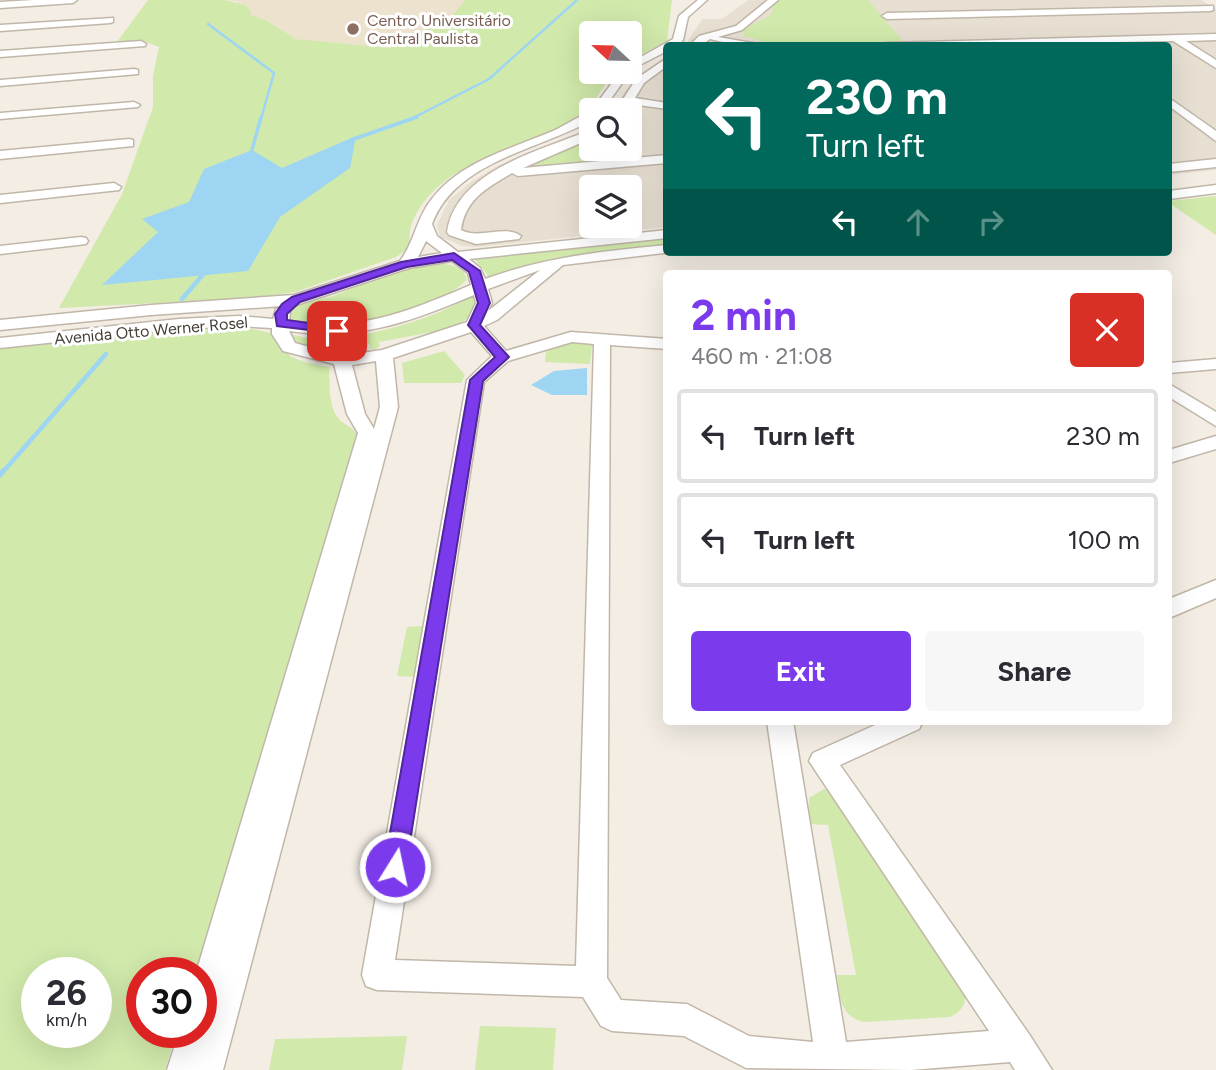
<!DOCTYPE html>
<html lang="en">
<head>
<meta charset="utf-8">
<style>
  :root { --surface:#fff; --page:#f7f7f7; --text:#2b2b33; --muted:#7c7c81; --line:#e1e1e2; --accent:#7c3aed }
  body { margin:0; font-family:Figtree,sans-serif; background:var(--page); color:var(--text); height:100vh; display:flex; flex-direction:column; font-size:26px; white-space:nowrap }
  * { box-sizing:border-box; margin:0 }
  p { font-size:23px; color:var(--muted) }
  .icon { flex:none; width:38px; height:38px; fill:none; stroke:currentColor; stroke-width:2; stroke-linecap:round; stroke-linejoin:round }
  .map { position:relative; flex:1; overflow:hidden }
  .drawer { position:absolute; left:663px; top:270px; width:509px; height:455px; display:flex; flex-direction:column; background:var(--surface); border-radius:7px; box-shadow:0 7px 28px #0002 }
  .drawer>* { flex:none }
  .top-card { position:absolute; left:663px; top:42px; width:509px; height:214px; border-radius:7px; box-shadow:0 7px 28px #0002; background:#00695c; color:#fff; overflow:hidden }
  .needle { width:46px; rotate:292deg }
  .tools { position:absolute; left:579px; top:21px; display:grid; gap:14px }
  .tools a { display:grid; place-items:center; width:63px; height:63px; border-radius:7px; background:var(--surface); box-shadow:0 7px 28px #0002; font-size:35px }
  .speed { position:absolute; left:21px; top:957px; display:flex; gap:14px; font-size:35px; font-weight:700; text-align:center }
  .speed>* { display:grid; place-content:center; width:91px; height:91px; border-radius:50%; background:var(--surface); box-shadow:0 7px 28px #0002; line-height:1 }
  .speed small { font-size:18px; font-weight:400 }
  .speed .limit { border:10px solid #d22; background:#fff; color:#111 }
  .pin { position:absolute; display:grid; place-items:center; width:60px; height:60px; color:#fff; margin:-30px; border-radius:14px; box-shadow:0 4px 10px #0006 }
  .me { position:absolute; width:77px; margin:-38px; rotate:10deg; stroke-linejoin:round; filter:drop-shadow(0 0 5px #0008) }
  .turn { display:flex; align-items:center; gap:24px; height:147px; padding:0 28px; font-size:32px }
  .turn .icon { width:91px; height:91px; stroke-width:2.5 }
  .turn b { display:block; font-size:49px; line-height:60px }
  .lanes { display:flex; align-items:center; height:66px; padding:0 28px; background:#0003; justify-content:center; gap:35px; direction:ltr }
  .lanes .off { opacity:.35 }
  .round { display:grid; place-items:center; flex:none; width:74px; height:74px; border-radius:7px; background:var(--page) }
  .head { display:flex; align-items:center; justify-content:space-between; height:119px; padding:0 28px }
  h1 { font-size:42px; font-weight:700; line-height:52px; color:var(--accent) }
  .cta { display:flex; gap:14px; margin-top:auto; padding:14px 28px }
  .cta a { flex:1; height:80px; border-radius:7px; background:var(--accent); color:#fff; font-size:28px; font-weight:700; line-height:80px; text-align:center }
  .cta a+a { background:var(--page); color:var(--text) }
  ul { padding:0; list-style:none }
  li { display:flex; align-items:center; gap:21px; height:94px; margin:0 14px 10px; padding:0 14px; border:4px solid var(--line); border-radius:7px }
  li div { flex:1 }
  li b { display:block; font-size:26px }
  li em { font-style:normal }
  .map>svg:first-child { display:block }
</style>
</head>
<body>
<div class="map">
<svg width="1216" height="1070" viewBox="0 0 1216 1070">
  <rect width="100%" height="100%" fill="#f3ede4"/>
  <path fill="#e7dfd2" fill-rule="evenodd" d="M748 0H1201L1216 9V170L1169 175V46H685L702 19H722Z
    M667 56V227L476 247 463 246 440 237 437 225 449 200 471 182 495 167 561 142 591 127 592 149H630V110H611L637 76ZM592 187H630V226H592Z"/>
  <path fill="#ece2cd" d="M225 0H465L454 15 389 48 296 39 264 19 249 15 236 1Z"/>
  <path fill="#d1e9ab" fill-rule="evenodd" d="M148 0H225L245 5 251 11 250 15 264 19 296 39 389 48 453 15 465 0H672L667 41 630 60V33H592V72H616C604 83 600 95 590 106 583 114 573 120 564 125 519 152 463 156 427 198 420 206 414 217 411 226 407 242 415 246 396 257L295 292 256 298 59 308 122 194 153 107V76L159 47 143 41 117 42Z
    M778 0H868L902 40 895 43 846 45 843 42H819L817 46 776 45 744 36V29L770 16 773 11 772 5Z
    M585 142H591L592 149H625L640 154 635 158 538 167 535 165 536 161Z
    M1216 196V235L1169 203V201Z
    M667 238V246L553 258 492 276 489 277 474 258Z
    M428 264C443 263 462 263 467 279 438 313 328 334 286 318L287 310 297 303 330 297 395 272Z
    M473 295 477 304 470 316 454 328 379 342 380 346 375 350 370 349 369 344 330 349 328 353 293 346 289 333C331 352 435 320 473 295Z
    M242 327 271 333 290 356 304 362 329 367C330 381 328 406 338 418 344 426 354 426 358 437L195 973H142V1032L176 1033 165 1070H0V349L190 329ZM37 973H96V1032H37Z
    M580 342 592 345 590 364 545 362 546 352 558 346Z
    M444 351 465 375 461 383H404L402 363Z
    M426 626 415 677 397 676 407 627Z
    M824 789 831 790 965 989C967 1003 963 1011 950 1017L863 1022C840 1016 839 995 837 975H856L828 825 809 824V798Z
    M480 1026 556 1028 553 1070H475Z
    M407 1036 402 1070H269L275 1039Z"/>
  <path fill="#9dd5f2" d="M356 136 350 168 280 217 248 271 102 285 158 232 142 219 189 202 204 169 252 150 282 168Z
    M587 368V395H552L531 385 554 371Z"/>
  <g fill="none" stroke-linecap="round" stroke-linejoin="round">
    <path stroke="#9dd5f2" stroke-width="2.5" d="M208 24 274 73 261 119
      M411 119 489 79 577 0"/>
    <path stroke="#9dd5f2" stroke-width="3.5" d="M351 140 417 117
      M252 150 261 117
      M204 273 207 270"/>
    <path stroke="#9dd5f2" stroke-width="4.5" d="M182 299 206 271
      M2 473 106 354"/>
    <path stroke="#9dd5f2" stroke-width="5" d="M0 475 3 471"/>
    <g stroke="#c1b7a9" stroke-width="3">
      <path id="minor" d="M34 0H77L73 3 0 8V2Z
        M698 0H707L688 17 683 40 678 46H667V51L630 70V63L673 39 679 16Z
        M768 0H778L742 30 718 37 770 46H740L710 39 700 46H689L699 36 736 26Z
        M1213 6V10L1210 11 887 19 882 16 887 13Z
        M113 18V22L110 23 0 31V25Z
        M1216 34V40L1186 41 1216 60V68L1173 41 880 46 885 43Z
        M141 41 146 44 145 46 0 57V51Z
        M667 58V66L644 83 635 98 667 103V109L631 104 628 110H616L636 79Z
        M134 69 138 70V74L0 86V80Z
        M620 72H630L603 110H592Z
        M1169 98 1216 131V141L1169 106Z
        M134 102 140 105 138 107 0 119V113Z
        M592 112V120C539 150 455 161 432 224L437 236 458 252 667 230V238L469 259 480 268 485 279C545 257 604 251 667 245V252H672L563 265 497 320 484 326 506 351 571 332 667 339V349L610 345 607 978 621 1000 687 1004 749 1036 813 1042 767 721H793L846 1042 989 1031 809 761 813 753 884 721H923L919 729 840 765 1029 1034 1052 1070H1015L1010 1062 911 1070 746 1068 684 1036 612 1031 601 1026 583 997 377 990 366 986 362 975 467 380 492 356 471 332 393 358 398 407 223 1070H167L179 1032H201V973H196L358 433 347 414 334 364 283 351 272 334V328L238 326 179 329 0 348V338L179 319 238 316 273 319 276 309 282 307 290 312 289 321C362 332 406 312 471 285L468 273 452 261 409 268 296 305 151 315 0 330V320L151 305 294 295 400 261C415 241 416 219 431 200 460 161 511 149 553 131 566 125 578 116 592 112ZM426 241 442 253 418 257ZM540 270 488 311 492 303 488 289ZM474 295 476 303 467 322 382 350 342 356 295 343 289 331C359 341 410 322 474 295ZM572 342 594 344 576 966 395 960 484 382 508 361ZM376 361 380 407 374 429 365 414 352 365Z
        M588 131H592V138L523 168 667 155V163L518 176 512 173C487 188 465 199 461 230 480 240 506 224 521 236L519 239 476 244 449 235 447 232C456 171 539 151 588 131Z
        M129 139 133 140V146L0 159V151Z
        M1216 159V167L1169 172V164Z
        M114 183 121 187 119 190 0 203V195Z
        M1216 185V193L1169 199V191Z
        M81 237 86 238 88 241 86 244 0 254V246Z
        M1216 359V369L1169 373V363Z
        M1169 384 1216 412V426L1169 397Z
        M1216 436V449L1169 463V450Z
        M1216 580V598L1169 618V599Z"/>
    </g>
    <use href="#minor" fill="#fff" fill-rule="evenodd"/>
  </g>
  <path fill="#7c3aed" stroke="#51269a" stroke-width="2" d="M454 253 480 271 490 303 480 325 509 357 483 381 406 867 403 874 395 877 388 874 384 867 470 380 495 357 468 325 478 303 469 272 452 260 407 267 300 302 287 314V320L337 327 344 331 342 334 277 326 275 314 282 304 292 297 401 262Z"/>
  <circle fill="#8d6e63" stroke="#fff" stroke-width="2.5" cx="353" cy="29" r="7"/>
  <g text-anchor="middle" stroke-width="6" stroke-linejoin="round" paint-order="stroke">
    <g font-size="16" fill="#785e54" stroke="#fff" text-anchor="start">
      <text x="367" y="26">Centro Universitário<tspan x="367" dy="18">Central Paulista</tspan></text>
    </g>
    <g font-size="16" fill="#453d34" stroke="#fff">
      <text transform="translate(151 330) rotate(-5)" y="6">Avenida Otto Werner Rosel</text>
    </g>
  </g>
</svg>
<div class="tools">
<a><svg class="needle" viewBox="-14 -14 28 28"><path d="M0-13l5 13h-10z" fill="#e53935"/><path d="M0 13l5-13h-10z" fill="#7c7c81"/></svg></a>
<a><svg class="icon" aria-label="search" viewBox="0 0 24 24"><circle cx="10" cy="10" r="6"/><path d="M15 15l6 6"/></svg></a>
<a><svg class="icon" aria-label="layers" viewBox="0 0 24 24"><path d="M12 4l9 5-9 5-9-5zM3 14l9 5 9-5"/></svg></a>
</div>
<div class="speed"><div>26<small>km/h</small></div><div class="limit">30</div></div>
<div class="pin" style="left:337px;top:331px;background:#d93025"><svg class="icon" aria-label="arrive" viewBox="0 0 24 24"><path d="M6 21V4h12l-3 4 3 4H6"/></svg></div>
<svg class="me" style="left:395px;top:867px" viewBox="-20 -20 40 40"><circle r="17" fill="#7c3aed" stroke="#fff" stroke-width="3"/><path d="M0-11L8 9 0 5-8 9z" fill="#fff"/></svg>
<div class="top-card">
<div class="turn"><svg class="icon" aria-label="left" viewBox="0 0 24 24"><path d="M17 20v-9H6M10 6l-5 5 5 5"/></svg><div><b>230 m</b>Turn left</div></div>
<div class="lanes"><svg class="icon" aria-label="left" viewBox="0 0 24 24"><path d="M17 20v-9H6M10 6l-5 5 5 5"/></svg><svg class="icon off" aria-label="ahead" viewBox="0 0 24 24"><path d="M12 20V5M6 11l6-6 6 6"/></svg><svg class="icon off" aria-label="right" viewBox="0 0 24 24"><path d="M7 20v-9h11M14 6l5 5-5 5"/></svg></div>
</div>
<section class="drawer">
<div class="head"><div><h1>2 min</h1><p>460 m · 21:08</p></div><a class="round" style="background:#d93025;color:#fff"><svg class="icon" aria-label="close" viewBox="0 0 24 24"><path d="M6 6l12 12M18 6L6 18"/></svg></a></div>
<ul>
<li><svg class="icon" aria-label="left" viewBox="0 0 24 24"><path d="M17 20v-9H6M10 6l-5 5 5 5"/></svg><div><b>Turn left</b></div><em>230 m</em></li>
<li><svg class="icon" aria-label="left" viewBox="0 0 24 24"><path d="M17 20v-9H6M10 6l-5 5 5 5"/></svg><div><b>Turn left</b></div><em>100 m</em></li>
</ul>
<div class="cta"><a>Exit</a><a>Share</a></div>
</section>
</div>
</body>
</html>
